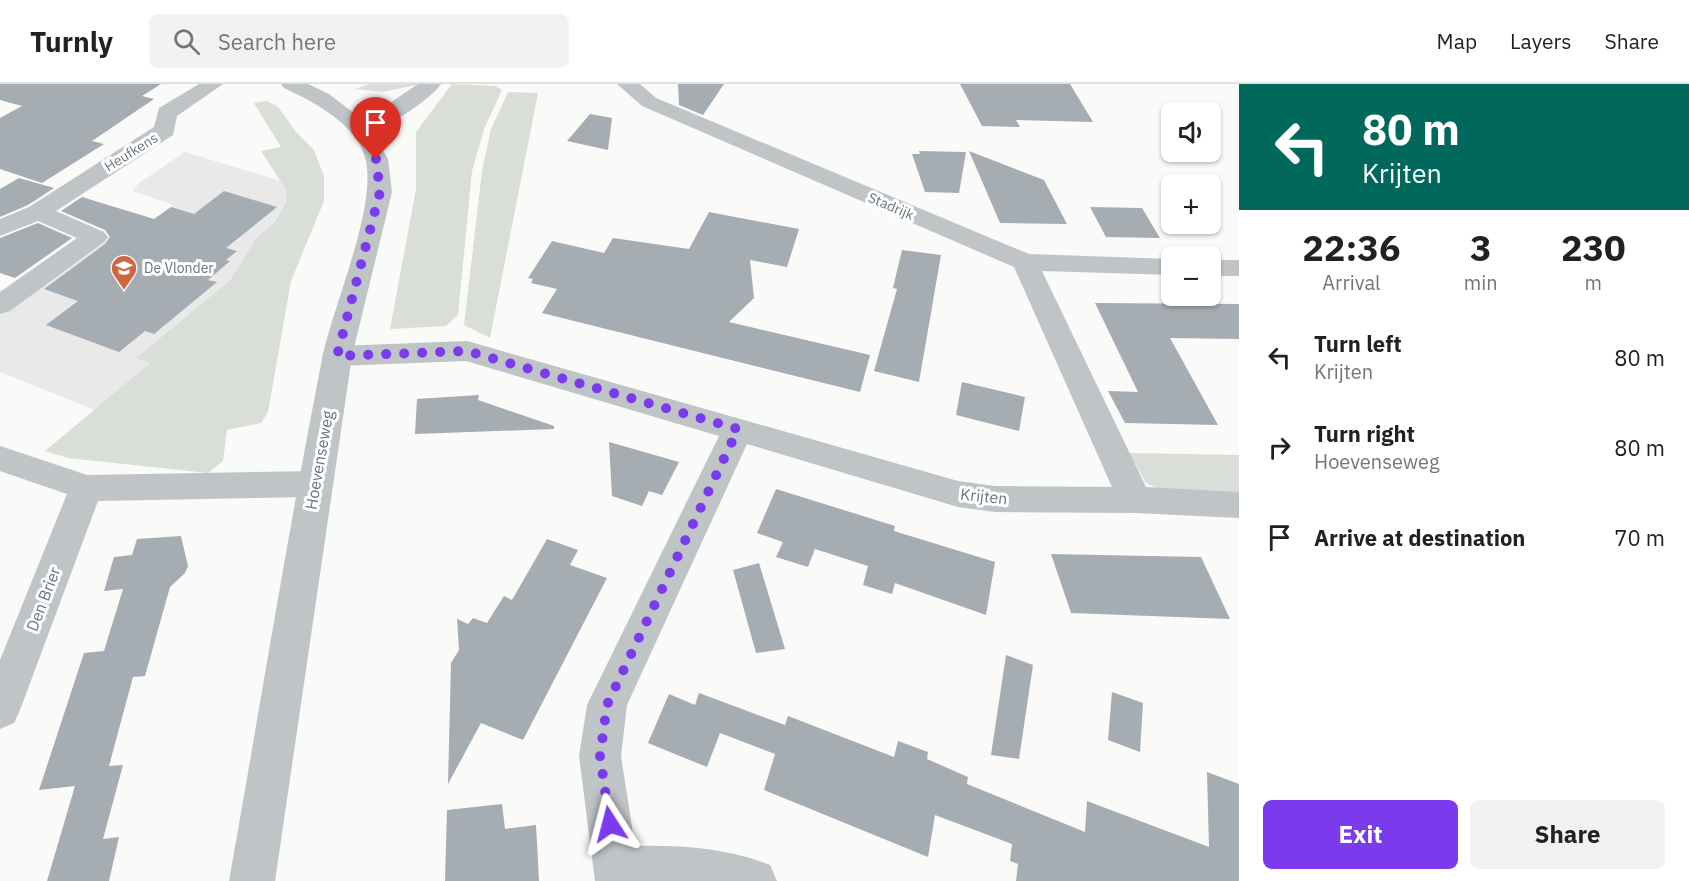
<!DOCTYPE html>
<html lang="en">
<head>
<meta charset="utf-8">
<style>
  :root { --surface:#fff; --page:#f2f2f2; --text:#202124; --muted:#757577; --line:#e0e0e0; --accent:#7c3aed }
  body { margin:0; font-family:"IBM Plex Sans",sans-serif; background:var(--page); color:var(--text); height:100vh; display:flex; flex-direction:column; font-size:22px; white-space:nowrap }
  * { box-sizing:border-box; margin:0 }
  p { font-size:20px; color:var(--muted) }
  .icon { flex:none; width:33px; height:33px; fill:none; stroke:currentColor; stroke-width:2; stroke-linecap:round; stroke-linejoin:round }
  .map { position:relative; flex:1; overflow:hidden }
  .panel { display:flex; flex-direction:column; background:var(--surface); width:450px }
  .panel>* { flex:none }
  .hud { background:#00695c; color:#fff; overflow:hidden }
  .controls { position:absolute; left:1161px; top:18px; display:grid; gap:12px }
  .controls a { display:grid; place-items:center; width:60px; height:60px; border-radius:9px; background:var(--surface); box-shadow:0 2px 4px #0004; font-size:30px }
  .pin { position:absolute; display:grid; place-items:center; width:51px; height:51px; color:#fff; margin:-62px -26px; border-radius:50% 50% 50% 0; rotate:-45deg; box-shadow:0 0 6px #0007 }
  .pin .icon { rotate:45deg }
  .me { position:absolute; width:66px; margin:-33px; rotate:351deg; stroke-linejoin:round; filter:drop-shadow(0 0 4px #0008) }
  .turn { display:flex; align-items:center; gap:21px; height:126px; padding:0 24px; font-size:27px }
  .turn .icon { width:78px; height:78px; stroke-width:2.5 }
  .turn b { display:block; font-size:42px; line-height:51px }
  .eta { display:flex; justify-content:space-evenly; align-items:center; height:102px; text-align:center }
  .eta b { font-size:36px; font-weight:700; line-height:42px }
  .button { display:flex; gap:12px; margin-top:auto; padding:12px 24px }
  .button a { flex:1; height:69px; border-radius:9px; background:var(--accent); color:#fff; font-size:24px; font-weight:700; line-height:69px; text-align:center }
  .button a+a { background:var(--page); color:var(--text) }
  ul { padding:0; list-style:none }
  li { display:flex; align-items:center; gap:18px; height:90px; padding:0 24px }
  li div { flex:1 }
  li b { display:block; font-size:22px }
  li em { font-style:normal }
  header { display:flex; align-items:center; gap:36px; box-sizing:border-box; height:84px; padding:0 30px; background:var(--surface); border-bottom:2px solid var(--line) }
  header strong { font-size:28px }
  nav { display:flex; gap:33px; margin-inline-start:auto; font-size:21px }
  .search { width:420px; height:54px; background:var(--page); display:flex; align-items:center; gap:15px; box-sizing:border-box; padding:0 21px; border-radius:9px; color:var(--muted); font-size:22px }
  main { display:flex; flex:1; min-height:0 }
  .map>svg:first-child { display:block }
</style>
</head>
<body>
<header>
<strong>Turnly</strong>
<div class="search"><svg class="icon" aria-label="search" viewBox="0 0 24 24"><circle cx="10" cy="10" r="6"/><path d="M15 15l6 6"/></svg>Search here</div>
<nav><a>Map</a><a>Layers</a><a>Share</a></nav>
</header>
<main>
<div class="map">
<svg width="1239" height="797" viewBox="0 0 1239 797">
  <rect width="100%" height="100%" fill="#fafaf8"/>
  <path fill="#e8e9e8" d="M185 68 281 97 287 107 286 119 273 138 257 153 230 196 137 273 150 279 95 326 0 288V231L110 152 125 156 174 121 132 107 138 102 136 101Z"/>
  <path fill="#daded8" d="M370 0H421L383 8 355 5Z
    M452 0 495 2 502 6 484 45 472 87 458 231 446 242 390 245 416 105V48Z
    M508 8 538 9 490 254 464 241 482 87 491 45Z
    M267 17 278 23 296 48 314 66 324 92V117L291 197 268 328 261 339 227 346 223 377 208 389 68 374 45 367 150 279 136 274 230 196 257 153 274 138 286 119 287 107 261 67 281 63 254 19Z
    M1129 369 1239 371V413L1159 405 1146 399Z"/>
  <path fill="#a5acb2" d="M0 0H161L142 12 154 15 92 57 104 60 42 99 0 85V34L22 22 0 16Z
    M678 0H724L703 31 679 21Z
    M960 0H1070L1093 38 1016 36 1020 43 982 42Z
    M590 30 612 34 608 66 567 57Z
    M919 67 966 68 959 109 925 108 912 70H920Z
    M969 67 1044 96 1067 140 1000 139Z
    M19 94 54 104 28 121 0 133V105Z
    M224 107 277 123 226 164 237 167 226 176 230 177 208 196 217 198 154 250 145 247 119 268 46 241 78 217 44 205 105 160 110 153 105 146 61 127 82 113 154 135 171 123 194 130Z
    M1090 123 1142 124 1160 154 1106 153Z
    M709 128 799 145 787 183 750 176 754 214 729 238 870 271 860 308 542 229 557 205 531 199 533 195 528 194 552 157 604 169 613 154 689 165Z
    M38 139 72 154 15 194 0 189V154Z
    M902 166 941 171 919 298 874 287 897 205 893 204Z
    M1095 219 1239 220V255L1170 254 1218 341 1125 339 1108 307 1138 308Z
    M962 298 1025 313 1019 347 956 331Z
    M479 311 478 316 554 342V345L415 350 417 315Z
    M609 358 679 378 662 411 649 407 642 422 612 412Z
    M776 405 895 442 894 447 995 478 986 531 895 499 892 510 863 501 868 482 815 465 808 483 776 473 783 458 757 449Z
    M181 452 188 482 185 489 170 503 145 592 133 593 109 682 123 681 103 755 119 753 109 797H47L75 702 39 706 84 569 104 567 123 505 104 507 114 473 132 471 137 455Z
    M547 455 578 466 570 481 607 494 523 656 481 639 448 700 451 579 459 566 457 535 468 540 473 534 487 539 504 512 512 516Z
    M1051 470 1201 473 1230 535 1071 529Z
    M759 479 785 565 756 569 733 486Z
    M1006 571 1033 581 1019 675 991 671Z
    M1112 608 1143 619 1140 668 1108 656Z
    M699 609 785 641 788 632 894 673 898 657 928 668 927 675 968 693 967 700 1085 748 1087 717 1209 763 1207 688 1239 700V797H1016L1018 780 1010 777 1012 760 935 731 928 773 764 706 775 670 720 649 707 683 648 659 669 610 695 621Z
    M502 720 505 745 536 741 539 797H445L447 726Z"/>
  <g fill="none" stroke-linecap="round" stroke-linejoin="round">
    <path fill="#bfc4c7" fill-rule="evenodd" d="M199 0H223L177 32 173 51 56 127 104 148 108 153 104 158 10 227 0 230V208L77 154 38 137 0 152V135L29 123 154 43 159 24Z
      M418 0H441C430 17 372 55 352 50L349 45 352 40 381 25Z
      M617 0H640L656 14 1029 170 1172 175V191L1042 187 1146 403 1239 408V434L1135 429 995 428 958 423 747 360 627 621 621 672 635 762C680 761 728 764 770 781L777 797H595L579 672 587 621 719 352 466 277 337 282 327 279 322 272 327 265 337 262 467 257 958 397 995 402 1112 403 1014 183 642 22Z
      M1210 176H1239V192H1210Z
      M0 362 87 391 314 387 326 391 331 400 326 409 314 413 98 417 20 626 14 639 0 645V576L67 410 0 387Z"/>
    <path fill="#bfc4c7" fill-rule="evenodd" d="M281 0H308L329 10 368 40 388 75 392 108 352 272 275 797H229C260 623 288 448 322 275 333 221 376 127 366 77 359 41 314 18 284 4Z"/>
  </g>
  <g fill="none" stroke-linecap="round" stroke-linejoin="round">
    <path stroke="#7c3aed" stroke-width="10" stroke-dasharray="0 18" d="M376 75 380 108 337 272 467 267 738 345 607 621 600 672 610 740"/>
  </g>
  <defs>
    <g id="school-pin" transform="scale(1.35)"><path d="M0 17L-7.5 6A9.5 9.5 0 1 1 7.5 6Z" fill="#d06542" stroke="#fff"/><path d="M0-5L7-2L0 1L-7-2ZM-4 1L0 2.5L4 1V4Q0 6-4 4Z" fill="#fff"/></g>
  </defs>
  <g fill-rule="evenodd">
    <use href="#school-pin" x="124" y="184"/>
  </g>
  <g text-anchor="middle" stroke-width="6" stroke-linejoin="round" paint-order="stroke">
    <g font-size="14" fill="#67757f" stroke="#fff">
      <text transform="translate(131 68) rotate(-32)" y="5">Heufkens</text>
      <text transform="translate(891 122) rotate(23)" y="5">Stadrijk</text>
    </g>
    <g font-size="14" fill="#67757f" stroke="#fff" text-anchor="start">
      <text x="144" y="189">De Vlonder</text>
    </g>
    <g font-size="16" fill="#67757f" stroke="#fff">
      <text transform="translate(319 376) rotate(-80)" y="6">Hoevenseweg</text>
      <text transform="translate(984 412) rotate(6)" y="6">Krijten</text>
      <text transform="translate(43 515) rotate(-69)" y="6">Den Brier</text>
    </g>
  </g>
</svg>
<div class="controls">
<a><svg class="icon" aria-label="sound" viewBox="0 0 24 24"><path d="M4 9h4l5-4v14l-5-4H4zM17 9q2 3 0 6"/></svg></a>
<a>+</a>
<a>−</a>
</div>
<div class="pin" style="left:376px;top:75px;background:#d93025"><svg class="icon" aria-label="arrive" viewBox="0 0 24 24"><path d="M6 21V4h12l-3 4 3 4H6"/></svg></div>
<svg class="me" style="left:610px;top:740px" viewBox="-20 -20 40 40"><path d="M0-17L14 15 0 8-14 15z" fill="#7c3aed" stroke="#fff" stroke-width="4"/></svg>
</div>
<section class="panel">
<div class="hud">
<div class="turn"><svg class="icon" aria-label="left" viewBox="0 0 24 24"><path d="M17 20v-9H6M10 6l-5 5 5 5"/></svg><div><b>80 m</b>Krijten</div></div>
</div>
<div class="eta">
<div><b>22:36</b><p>Arrival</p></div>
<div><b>3</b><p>min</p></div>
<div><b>230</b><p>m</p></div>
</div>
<ul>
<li><svg class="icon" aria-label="left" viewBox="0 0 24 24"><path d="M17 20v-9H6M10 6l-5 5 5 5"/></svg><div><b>Turn left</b><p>Krijten</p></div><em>80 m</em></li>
<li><svg class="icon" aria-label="right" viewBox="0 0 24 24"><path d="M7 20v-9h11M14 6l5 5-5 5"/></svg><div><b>Turn right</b><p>Hoevenseweg</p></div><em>80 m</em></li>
<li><svg class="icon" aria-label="arrive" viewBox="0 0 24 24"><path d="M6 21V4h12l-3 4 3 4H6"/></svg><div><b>Arrive at destination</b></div><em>70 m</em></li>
</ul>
<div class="button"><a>Exit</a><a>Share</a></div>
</section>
</main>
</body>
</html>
